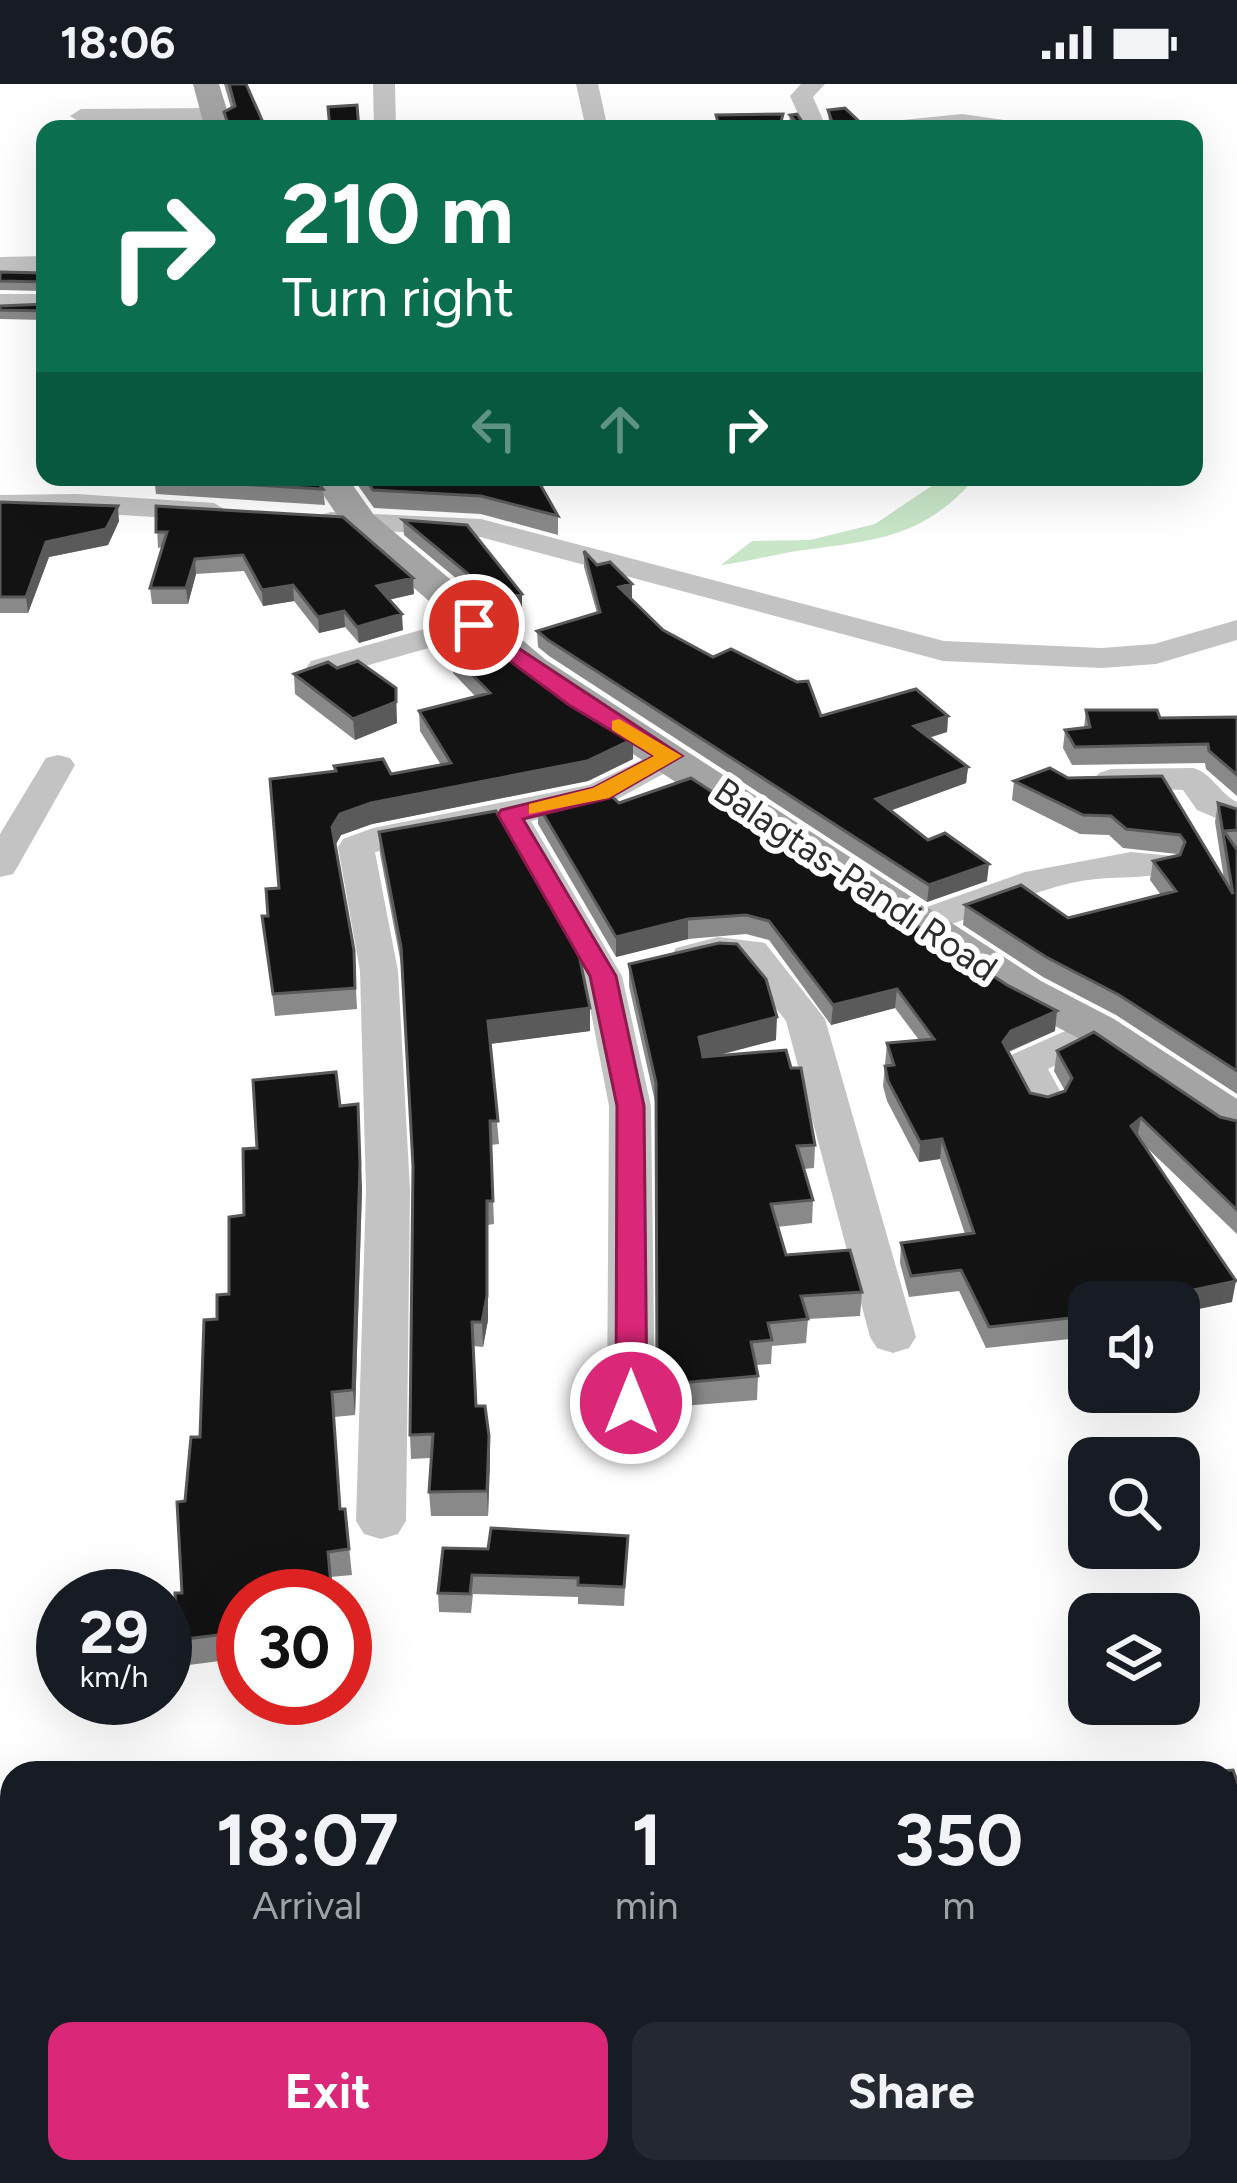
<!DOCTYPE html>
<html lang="en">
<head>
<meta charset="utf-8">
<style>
  :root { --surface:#171b24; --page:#242831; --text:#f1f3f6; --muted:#9ea1a6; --accent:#db2777 }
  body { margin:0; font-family:Figtree,sans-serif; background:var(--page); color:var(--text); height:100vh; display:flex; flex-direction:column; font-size:45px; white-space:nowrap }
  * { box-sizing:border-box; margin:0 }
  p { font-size:39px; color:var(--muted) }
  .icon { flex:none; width:66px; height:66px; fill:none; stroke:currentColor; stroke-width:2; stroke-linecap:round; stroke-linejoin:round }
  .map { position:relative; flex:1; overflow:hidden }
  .panel { position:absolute; left:0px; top:1677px; width:1239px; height:423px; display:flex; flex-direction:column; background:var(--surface); border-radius:36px 36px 0 0; box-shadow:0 12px 48px #0002 }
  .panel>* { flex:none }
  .banner { position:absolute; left:36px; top:36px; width:1167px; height:366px; border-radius:24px; box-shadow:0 12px 48px #0002; background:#0b6e4f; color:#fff; overflow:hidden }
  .fabs { position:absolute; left:1068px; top:1197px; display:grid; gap:24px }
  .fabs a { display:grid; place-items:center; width:132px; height:132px; border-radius:24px; background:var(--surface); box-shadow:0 12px 48px #0002; font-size:60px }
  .speed { position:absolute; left:36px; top:1485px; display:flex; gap:24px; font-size:60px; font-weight:700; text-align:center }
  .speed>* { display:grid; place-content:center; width:156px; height:156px; border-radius:50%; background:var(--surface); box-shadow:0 12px 48px #0002; line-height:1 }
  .speed small { font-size:30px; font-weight:400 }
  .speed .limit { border:18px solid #d22; background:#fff; color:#111 }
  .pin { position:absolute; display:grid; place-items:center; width:102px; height:102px; color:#fff; margin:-51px; border:6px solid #fff; border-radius:50%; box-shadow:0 3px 12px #0007 }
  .me { position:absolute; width:132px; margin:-66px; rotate:0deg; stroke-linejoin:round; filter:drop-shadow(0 0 9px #0008) }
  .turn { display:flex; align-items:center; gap:42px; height:252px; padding:0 48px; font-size:54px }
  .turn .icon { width:156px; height:156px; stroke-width:2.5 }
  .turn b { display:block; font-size:84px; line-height:102px }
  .lanes { display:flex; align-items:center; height:114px; padding:0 48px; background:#0003; justify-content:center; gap:60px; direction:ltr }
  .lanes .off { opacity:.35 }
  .eta { display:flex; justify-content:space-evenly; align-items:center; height:204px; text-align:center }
  .eta b { font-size:72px; font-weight:700; line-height:84px }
  .primary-button { display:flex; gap:24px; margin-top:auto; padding:24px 48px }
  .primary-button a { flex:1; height:138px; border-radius:24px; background:var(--accent); color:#fff; font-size:48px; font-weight:700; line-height:138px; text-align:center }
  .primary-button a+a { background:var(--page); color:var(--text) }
  .status { display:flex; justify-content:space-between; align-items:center; height:84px; padding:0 60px; background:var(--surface); direction:ltr }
  .status svg { height:33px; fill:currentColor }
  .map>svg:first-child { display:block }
</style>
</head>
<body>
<div class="status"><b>18:06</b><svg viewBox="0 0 49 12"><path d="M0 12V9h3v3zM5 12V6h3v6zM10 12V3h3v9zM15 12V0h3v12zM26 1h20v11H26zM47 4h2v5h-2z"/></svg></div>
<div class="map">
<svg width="1237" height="2099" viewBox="0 0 1237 2099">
  <rect width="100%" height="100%" fill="#fff"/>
  <path fill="#c9e6c9" d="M945 393H976C922 456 874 456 797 467 771 471 747 478 721 481L752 457 810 456 875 440Z"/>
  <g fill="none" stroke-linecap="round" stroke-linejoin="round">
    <path fill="#c3c3c3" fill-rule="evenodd" d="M373 0H395L396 45H374Z
      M576 0H598L608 45H586Z
      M801 0H825L813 13 827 45H805L790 12Z
      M215 24 226 31 223 36 81 39 70 32 81 25Z
      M962 30 1004 36 1015 43 872 45 883 38Z
      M45 172V188L0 189V173Z
      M0 210H45V226H0Z
      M76 410 214 419 229 428 214 437 76 428 0 429V411Z
      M331 428 481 435 944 557 1102 564 1154 560 1237 536V556L1156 580 1102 584 943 577 480 453 320 443 316 437 320 431Z
      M474 531 490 541 485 548 323 594 306 584 311 577Z
      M671 662 683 665 688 672 683 679 614 717 531 737 622 892 651 1022 655 1319 648 1331 631 1336 614 1331 607 1319 609 1022 584 892 499 744 375 768 398 887 410 1106 406 1437 398 1450 381 1455 364 1450 356 1437 366 1106 360 887 338 763 343 755 373 744 589 701Z
      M58 671 70 674 75 681 18 782 13 790 0 793V750L46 674Z
      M1193 684C1212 689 1219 709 1237 718V743L1197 726 1183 706 1099 703 1093 696 1099 689 1111 685Z
      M1131 768 1173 772 1178 780 1173 788C1140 796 1105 791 1071 799 1019 811 971 837 920 849L907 846 901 838 907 830 1025 788Z
      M718 853 765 859 825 935 916 1253 909 1264 893 1269 877 1264 870 1253 786 937 739 878C718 877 697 885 676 880L671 872 676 864Z
      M1097 933 1111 937 1117 945 1111 953 1048 985 1065 1016 1059 1025 1044 1029 1029 1025 1005 980 1011 971Z
      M0 1758 12 1760V1806L0 1804Z
      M840 2088H902L904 2099H842Z"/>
    <path fill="#a4a4a4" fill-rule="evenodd" d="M193 0H219L233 45H205Z
      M311 393H347L374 431 546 576 1041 897 1114 935 1237 1015V1054L1219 1049 1080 955 1007 917 518 594 348 447Z"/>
  </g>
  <path fill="#898989" d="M224 0H246L266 45H225L224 28 231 24Z
    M828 26 867 45H794L789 39 790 31 805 42H827L829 40Z
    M0 188 45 189V207L0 206Z
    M45 220V260L42 259 40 250 43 236 0 235V222Z
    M154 393 323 405 325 421 156 410Z
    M352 393H545V401H540L558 432V451L481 430 374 424Z
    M0 418 119 437 108 461 49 473 28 529H0Z
    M156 422 414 510 389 516 403 546 359 559 345 543 319 549 294 517 263 522 244 487 196 490 188 520H152L150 504 162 463 158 464Z
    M403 436 522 510V525L499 530 404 451Z
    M584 467 663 546 821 632H948L947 648 929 654 968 683 966 699 890 727 928 756 987 797 927 818 549 572 538 563 537 547 597 529 584 483Z
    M452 570 633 655V675L588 697 372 740 341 751 335 761 354 866 357 925 275 932 262 832H268L334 688V682L391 690 441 681 420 647 419 627 475 612 453 589Z
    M294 590 397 639 355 656 295 610Z
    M1086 626 1160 634 1237 633V712L1206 685 1205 679 1072 681 1063 664 1065 646 1084 644Z
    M1162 692 1224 795 1215 738 1218 719 1237 725V1010L1116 931 1043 893 963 841 965 821 1068 834 1161 811 1150 796 1153 777 1178 772 1177 770 1123 764 1109 751 1080 750 1012 716 1014 697Z
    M619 719 1055 947 1009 968 1030 1009 1048 1013 1065 1007 1054 987 1057 967 1220 1033 1237 1037V1150L1143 1060 1232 1218 1179 1229V1218H1089V1253L986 1264 959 1207 909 1213 900 1179 901 1159 965 1150 940 1075 919 1078 887 1017 883 1002 887 959 919 956 895 924 831 941 769 856 746 850 688 855 616 873 538 740V721Z
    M379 748 590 947 490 960 499 1060 491 1061 494 1140 488 1141V1236L483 1263 473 1262 476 1322 490 1376 488 1432H431L429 1408 431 1374 411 1375 410 1351 413 1082 402 885 380 770Z
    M629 880 776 956 712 973 815 1061 814 1084 804 1085 813 1116 812 1139 777 1143 786 1171 862 1208 860 1232 808 1235 806 1259 772 1262 771 1280 756 1281 758 1292 757 1316 657 1324 656 1022 629 902Z
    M358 1020 362 1106 355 1331 334 1333 341 1425H345L352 1491 330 1493 243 1512V1574L181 1582 177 1556 182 1509 185 1417 200 1353 217 1235 229 1210 257 1064 340 1022Z
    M628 1452 624 1522 578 1520V1513L473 1510 471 1529 439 1528 438 1509 488 1465Z
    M109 2088H177V2099H111Z
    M896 2088H1227L1237 2099H895Z"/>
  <path fill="#5a5a5a" d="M118 422 119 437 108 461 49 473 28 529 26 513 46 458Z
    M195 475 196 490 188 520 186 504Z
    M413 494 414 510 378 518 377 502Z
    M632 500V515L619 503Z
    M293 501 294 517 263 522 262 506Z
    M522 510V525L499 530 498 515Z
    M344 527 345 543 319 549 318 533Z
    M402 530 403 546 359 559 357 543Z
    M396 604 397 639 355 656 353 635Z
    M948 632 947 648 913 658 914 642Z
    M633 655V675L588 697 372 740 341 751 334 764 332 743 340 730 371 719Z
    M968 683 966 699 875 732 876 715Z
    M989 780 987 797 927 818 929 801Z
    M688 835V855L616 873V853Z
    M897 905 895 924 831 941 833 921Z
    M590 924V947L489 960 488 937Z
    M1057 927 1055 947 1009 967 1003 958 1011 947Z
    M777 933 776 956 699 976V953Z
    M358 1020 362 1106 355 1331 353 1306Z
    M1141 1034 1137 1054 1131 1042Z
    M942 1055 940 1075 919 1078 920 1058Z
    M487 1117 488 1236 483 1263 482 1238Z
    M1236 1197 1232 1218 1179 1229V1218H1159L1160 1213Z
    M489 1352 490 1376 488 1432 487 1407Z"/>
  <path fill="#131313" stroke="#5a5a5a" stroke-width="3" d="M229 0H246L266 45H230L224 28 235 22Z
    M357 21 359 45H330L328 23Z
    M845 24 867 45H802L790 31 797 30 805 42H827L832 38 828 26Z
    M783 30 779 45H720L716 31Z
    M0 188 45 189V198L0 197Z
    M45 220 44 251 40 250 44 227 0 226V222Z
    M154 393H314L323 405 154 395Z
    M364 393H536L558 432 481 412 373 406Z
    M0 418 118 422 106 445 46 458 26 513H0Z
    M156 422 343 433 413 494 377 502 402 530 357 543 344 527 318 533 293 501 262 506 243 471 195 475 186 504H150L167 448H156Z
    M403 436 467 441 522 510 498 515Z
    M584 467 597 481 610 478 632 500 619 503 663 546 713 573 731 565 797 598 808 597 821 632 916 605 948 632 914 642 968 683 876 715 928 756 945 749 989 780 929 801 548 556 537 547 600 528Z
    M488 559 633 655 587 677 371 719 340 730 332 743 354 866 355 904 273 910 262 832H268L266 805 279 804 270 695 336 687 334 682 383 675 391 690 451 679 419 627 490 609 452 570Z
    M358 577 396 604V618L353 635 294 590 328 578 337 584Z
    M1086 626H1157L1160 634 1237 633V691L1209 667 1208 660 1075 663 1065 646 1090 643Z
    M1050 684 1068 694 1162 692 1233 810 1218 719 1237 725V746L1224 747 1237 766V987L1119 911 1046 873 965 821 1021 801 1068 834 1176 807 1153 777 1180 771 1185 758 1180 751 1126 745 1111 732 1083 731 1014 697Z
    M691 694 1007 901 1057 927 1011 947 1003 958 1030 1009 1048 1013 1065 1007 1072 994 1057 967 1094 948 1220 1033 1237 1037V1126L1141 1034 1131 1042 1236 1197 1160 1213 1163 1218H1089V1232L989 1243 961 1186 911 1192 901 1159 974 1149 942 1055 920 1058 888 997 885 982 894 981 887 959 934 955 897 905 833 921 769 837 746 831 688 835 616 853 538 721 604 705 619 719Z
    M496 727 579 871 590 924 488 937 498 1037H490L493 1117H487V1212L482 1238H472L476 1322H485L489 1352 487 1407 429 1408 433 1350 410 1351 413 1082 401 863 379 748Z
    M719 859 737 860 766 895 777 933 699 953 703 973 786 966 791 984H801L815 1061 797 1062 813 1116 771 1120 786 1171 850 1166 862 1208 801 1212 808 1235 768 1239 772 1256 751 1258 758 1292 657 1301 656 999 629 880Z
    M336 988 340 1022 358 1020 360 1081 353 1306 332 1308 340 1425H345L349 1465 328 1468 332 1512H243V1548L177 1556 175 1509H182L177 1418 185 1417 191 1353H200L204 1236 217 1235V1211L229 1210V1133L244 1131 243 1065 257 1064 253 996Z
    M491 1444 628 1452 624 1503 578 1501V1494L472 1491 470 1510 438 1509 443 1464 488 1465Z
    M1233 1686 1237 1697V2099H908L906 2088H1227V1689H1198Z
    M381 2088H819L821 2099H381Z
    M0 2094 80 2099H0Z"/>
  <path fill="#db2777" stroke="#8e194d" stroke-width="3" d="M474 535 682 672 609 714 523 735 616 892 644 1022 647 1319 642 1327H620L616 1319 617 1022 590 892 498 731 501 726 593 704 654 672 569 621 467 545V536Z"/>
  <path fill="#f59e0b" d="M619 635 682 672 609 714 529 730V720L593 704 654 672 612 646V637Z"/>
  <g text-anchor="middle" stroke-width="12" stroke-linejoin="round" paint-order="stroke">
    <g font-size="36" fill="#2c2c2c" stroke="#fff">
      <text transform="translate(856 795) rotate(34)" y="13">Balagtas-Pandi Road</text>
    </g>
  </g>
</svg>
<div class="fabs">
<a><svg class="icon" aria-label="sound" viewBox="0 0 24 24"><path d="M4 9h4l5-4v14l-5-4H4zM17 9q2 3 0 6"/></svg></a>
<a><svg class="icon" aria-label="search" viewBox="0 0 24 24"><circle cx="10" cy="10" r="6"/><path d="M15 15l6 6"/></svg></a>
<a><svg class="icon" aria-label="layers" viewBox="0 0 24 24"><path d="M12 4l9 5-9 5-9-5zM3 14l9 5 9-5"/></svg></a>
</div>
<div class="speed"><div>29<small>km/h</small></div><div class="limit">30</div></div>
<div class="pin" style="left:474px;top:541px;background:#d93025"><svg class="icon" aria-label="arrive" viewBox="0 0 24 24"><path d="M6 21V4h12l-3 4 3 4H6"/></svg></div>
<svg class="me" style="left:631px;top:1319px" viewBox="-20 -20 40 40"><circle r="17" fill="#db2777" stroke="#fff" stroke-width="3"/><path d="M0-11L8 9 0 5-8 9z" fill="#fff"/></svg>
<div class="banner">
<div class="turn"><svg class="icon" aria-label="right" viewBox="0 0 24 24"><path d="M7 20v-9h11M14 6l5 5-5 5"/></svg><div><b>210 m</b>Turn right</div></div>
<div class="lanes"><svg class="icon off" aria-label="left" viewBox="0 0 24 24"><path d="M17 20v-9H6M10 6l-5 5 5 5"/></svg><svg class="icon off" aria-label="ahead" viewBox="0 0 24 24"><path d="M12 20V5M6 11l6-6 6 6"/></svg><svg class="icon" aria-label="right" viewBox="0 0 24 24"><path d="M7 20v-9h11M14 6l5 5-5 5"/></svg></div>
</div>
<section class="panel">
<div class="eta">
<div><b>18:07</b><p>Arrival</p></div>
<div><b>1</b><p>min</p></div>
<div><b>350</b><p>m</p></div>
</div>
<div class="primary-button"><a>Exit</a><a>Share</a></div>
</section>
</div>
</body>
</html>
